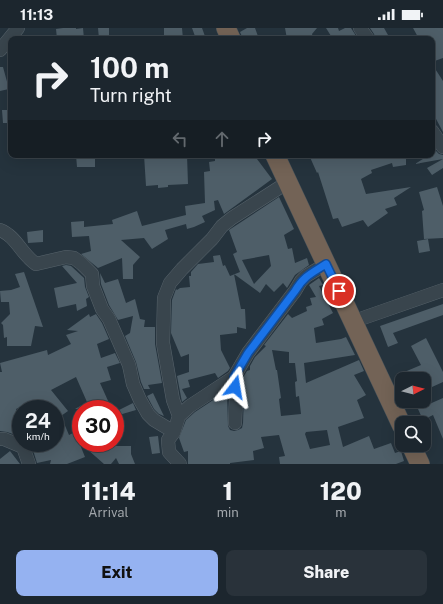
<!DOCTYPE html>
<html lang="en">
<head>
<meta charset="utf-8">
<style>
  :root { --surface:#1c262e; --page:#29323a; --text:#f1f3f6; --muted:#a0a5aa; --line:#3a434a; --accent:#95b2f1 }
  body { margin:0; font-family:"Public Sans",sans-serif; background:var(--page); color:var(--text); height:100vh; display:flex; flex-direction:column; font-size:15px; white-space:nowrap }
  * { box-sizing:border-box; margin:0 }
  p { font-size:13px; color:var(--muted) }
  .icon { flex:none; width:22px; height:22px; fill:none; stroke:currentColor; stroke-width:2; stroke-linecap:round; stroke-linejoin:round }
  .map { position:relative; height:436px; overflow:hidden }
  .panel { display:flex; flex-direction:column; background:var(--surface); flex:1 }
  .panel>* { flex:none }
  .top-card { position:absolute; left:8px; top:8px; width:427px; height:122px; border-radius:8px; box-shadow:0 4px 16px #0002,0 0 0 1px var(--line); background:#1c262e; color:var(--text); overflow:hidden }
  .needle { width:26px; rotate:84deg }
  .fabs { position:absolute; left:395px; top:344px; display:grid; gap:8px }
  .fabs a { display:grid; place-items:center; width:36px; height:36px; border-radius:8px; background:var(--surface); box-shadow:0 4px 16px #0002,0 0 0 1px var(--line); font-size:20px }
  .speed { position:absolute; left:12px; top:372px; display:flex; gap:8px; font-size:20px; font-weight:700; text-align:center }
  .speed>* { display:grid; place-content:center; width:52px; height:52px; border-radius:50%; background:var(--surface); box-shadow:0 4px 16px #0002,0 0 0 1px var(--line); line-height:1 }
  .speed small { font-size:10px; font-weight:400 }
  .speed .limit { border:6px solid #d22; background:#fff; color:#111 }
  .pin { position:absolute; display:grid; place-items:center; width:34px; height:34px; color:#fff; margin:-17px; border:2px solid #fff; border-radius:50%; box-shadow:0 1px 4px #0007 }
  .me { position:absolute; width:44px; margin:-22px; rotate:14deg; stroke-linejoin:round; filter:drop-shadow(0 0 3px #0008) }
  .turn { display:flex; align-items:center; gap:14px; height:84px; padding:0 16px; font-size:18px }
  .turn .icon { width:52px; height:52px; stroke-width:2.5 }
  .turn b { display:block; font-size:28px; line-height:34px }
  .lanes { display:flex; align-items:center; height:38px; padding:0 16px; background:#0003; justify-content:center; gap:20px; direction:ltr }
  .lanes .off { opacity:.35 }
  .eta { display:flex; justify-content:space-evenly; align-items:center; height:68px; text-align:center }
  .eta b { font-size:24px; font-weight:800; line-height:28px }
  .action { display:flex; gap:8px; margin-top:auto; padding:8px 16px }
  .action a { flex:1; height:46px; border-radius:8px; background:var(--accent); color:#111; font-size:16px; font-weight:800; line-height:46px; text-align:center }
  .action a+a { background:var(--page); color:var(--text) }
  .status { display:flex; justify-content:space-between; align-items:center; height:28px; padding:0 20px; background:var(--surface); direction:ltr }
  .status svg { height:11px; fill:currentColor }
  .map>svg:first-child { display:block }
</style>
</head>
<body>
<div class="status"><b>11:13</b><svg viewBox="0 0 49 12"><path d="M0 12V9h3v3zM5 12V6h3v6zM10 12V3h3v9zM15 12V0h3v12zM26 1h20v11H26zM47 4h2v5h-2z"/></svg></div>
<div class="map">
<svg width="443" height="436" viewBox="0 0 443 436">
  <rect width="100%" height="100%" fill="#25333d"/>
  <path fill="#4e5e68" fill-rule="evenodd" d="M63 0H76V1L83 0 84 11H57L56 1Z
    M98 0H109V11H99Z
    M164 0H182L183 11H164Z
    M192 0H202L206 11H196Z
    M247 0H255L259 11H243L240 4Z
    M285 0H317L312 6 313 9 304 11H287Z
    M326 0H338L339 3 345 0H351L358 11H326L331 8Z
    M370 0H384L388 7 380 11H376L374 6Z
    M413 0H443V30L432 34V11H419Z
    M432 36 443 53V104L435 89 432 90Z
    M0 39H3L9 61 0 63Z
    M2 82H11V95H3Z
    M436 123 439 126 443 127V140L432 147 427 140 443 131 415 136 429 127H432V125Z
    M76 127H95V139H77Z
    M144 127H187L188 156 168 157V159L158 160V157L146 158Z
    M232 127V131L241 127H254L272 151 224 186 218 172 214 173 215 182 202 188 205 194 194 199 187 201 186 196 165 202 168 211 152 221 144 210 121 212 140 229 133 237V251H123L122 230 98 240 99 243 98 240 81 226 91 223 89 208 72 209 71 194 84 193V199L113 196 112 192 137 183 142 198 186 187 185 178 205 175 204 144 210 143 209 134 215 133V128Z
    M309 127H413V129L406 131V137L393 139 392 135 371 142 372 145 361 151 366 166 411 159 394 170 397 177 385 181 388 185 368 199 363 192 342 199 338 190 333 191 318 144 317 145Z
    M437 159 443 178V210L424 211 422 183 424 182 419 164Z
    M279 169 294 201 284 207 288 221 292 220 295 235 307 230 309 237 295 247 287 260 283 255 274 264 266 256 260 265 234 246 241 281H245L246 301 237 299V305L220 307 221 322 230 340 228 343 218 350 215 345 188 352 190 359 182 361 187 370 182 374 177 348 189 344V326L181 329 171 305 172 272 176 261 177 262 180 260 190 259 189 248H191V244L198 236 214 234 213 228 220 227 223 238 225 237 230 248 240 244 233 226 237 224 229 202ZM269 227 271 238 254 256 242 232Z
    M43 202V214L28 215 27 204Z
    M428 211 430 223 419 225 417 213Z
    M66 237 71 238 84 250 85 259 89 269 86 271 87 278 77 283 76 276 58 280 54 260 77 255 62 238Z
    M24 244 43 299 35 298 31 318H7V309L4 310 3 297 1 295 10 286 9 274H1L0 263 11 262 20 259 15 246Z
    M100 245 105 255 118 251 126 275 135 271 140 291 145 292 144 299H155V316L162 355 148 357 150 361H144L141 354 136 334 125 308 130 305 133 288 118 292 109 277 101 256Z
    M319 250 323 257 319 258 333 285 322 291 324 297 314 300 316 315 341 311 346 309 355 327 304 335 306 355 359 332 364 343 354 347 366 367 357 372 364 390 338 399 343 419 369 408 374 421 391 415 395 425 401 423 404 433 396 436H280L279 429 285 428 279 407 261 409 264 420 253 423 254 432 230 435V436H188V423L184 424 179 410 186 392 195 384 227 363 228 398 230 402 234 403 238 402 242 400 243 395 244 368 242 351 247 343 250 342V338L255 329 266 318 264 317 288 286 292 290 307 283 306 279 312 277 310 270 316 269 309 257ZM272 322 289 324V335H295L297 353 295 354 296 369 299 368 301 386 281 388 279 371 281 370 277 342H276ZM327 402 330 417 310 421 305 406 306 404Z
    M443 276V287L393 305 398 315 388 319 380 298Z
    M89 286 90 289 96 286 102 295 109 311 97 316 101 330 115 325 120 335 107 339 111 352 100 355 109 375 97 381H75L87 374 76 349 51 362 68 383 61 388 69 407 75 404 85 429 67 436H50L51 432 37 435 33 422 42 421 55 415V381H35L33 373 16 381 21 398 13 401 16 407 7 404 0 403V344H2L0 335 47 322 48 327 71 316 66 307 78 303 67 302Z
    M426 310 443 344V354L432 359 428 351H405L402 345 421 337 411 318Z
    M153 365 161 382 164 388 159 386 154 381 147 368Z
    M443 370V411L433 387 423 392 418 381Z
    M133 375 136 382 119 387 117 383Z
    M158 408 160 425 152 426 149 409Z
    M94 415H108L110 418H131V426L135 436H119L116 430 111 436H104L87 421Z
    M10 423 20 436H0V431Z"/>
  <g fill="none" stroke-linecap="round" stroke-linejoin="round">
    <g stroke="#57636b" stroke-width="14">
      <path id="minor" d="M360 0 368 11
        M0 22 18 0
        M432 103 443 119
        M0 202C16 208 22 227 36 236L66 229 74 230 82 236 92 246 93 258 102 281 109 291 129 337 133 356 140 372 148 386 154 392 174 404
        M363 290 443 262
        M234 349 236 368 235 395
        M179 388 173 372 163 315 164 270 170 255 182 241 212 211 222 198 232 190 288 154
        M0 411H4L23 419 29 436
        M180 436 169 424 168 412 174 404 179 388 190 378 234 349 248 325 295 263 301 253 306 248 326 236"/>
    </g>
    <g stroke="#445058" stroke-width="20">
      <path id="highway" d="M226 0 231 11
        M275 127 402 398
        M411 417 420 436"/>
    </g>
    <use href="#minor" stroke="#39454d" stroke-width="13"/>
    <use href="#highway" stroke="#736356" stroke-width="19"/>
  </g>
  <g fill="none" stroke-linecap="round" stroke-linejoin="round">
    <g stroke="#114b97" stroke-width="10">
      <path id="route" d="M235 359 234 349 248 325 295 263C304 248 312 245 326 236L339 263"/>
    </g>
    <use href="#route" stroke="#1a73e8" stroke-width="7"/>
  </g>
</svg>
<div class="fabs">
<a><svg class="needle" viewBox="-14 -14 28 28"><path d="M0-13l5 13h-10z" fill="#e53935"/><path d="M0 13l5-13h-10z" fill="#a0a5aa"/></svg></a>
<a><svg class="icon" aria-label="search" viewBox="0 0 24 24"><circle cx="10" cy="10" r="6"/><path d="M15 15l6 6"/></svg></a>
</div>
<div class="speed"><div>24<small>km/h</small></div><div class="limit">30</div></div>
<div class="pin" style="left:339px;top:263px;background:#d93025"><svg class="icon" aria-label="arrive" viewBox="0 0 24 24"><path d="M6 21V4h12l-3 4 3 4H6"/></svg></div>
<svg class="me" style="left:235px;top:359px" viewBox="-20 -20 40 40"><path d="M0-17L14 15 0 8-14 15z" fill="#1a73e8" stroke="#fff" stroke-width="4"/></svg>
<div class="top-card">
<div class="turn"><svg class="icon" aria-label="right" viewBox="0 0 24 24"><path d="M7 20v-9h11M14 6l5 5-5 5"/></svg><div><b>100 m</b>Turn right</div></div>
<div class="lanes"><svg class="icon off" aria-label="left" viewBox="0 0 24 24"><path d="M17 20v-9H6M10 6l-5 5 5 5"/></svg><svg class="icon off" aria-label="ahead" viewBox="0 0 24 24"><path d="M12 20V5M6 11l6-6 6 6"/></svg><svg class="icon" aria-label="right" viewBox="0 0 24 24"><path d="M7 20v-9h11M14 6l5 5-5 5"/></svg></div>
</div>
</div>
<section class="panel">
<div class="eta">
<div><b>11:14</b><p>Arrival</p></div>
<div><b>1</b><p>min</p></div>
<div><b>120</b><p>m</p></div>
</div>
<div class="action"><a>Exit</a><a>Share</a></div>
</section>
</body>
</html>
